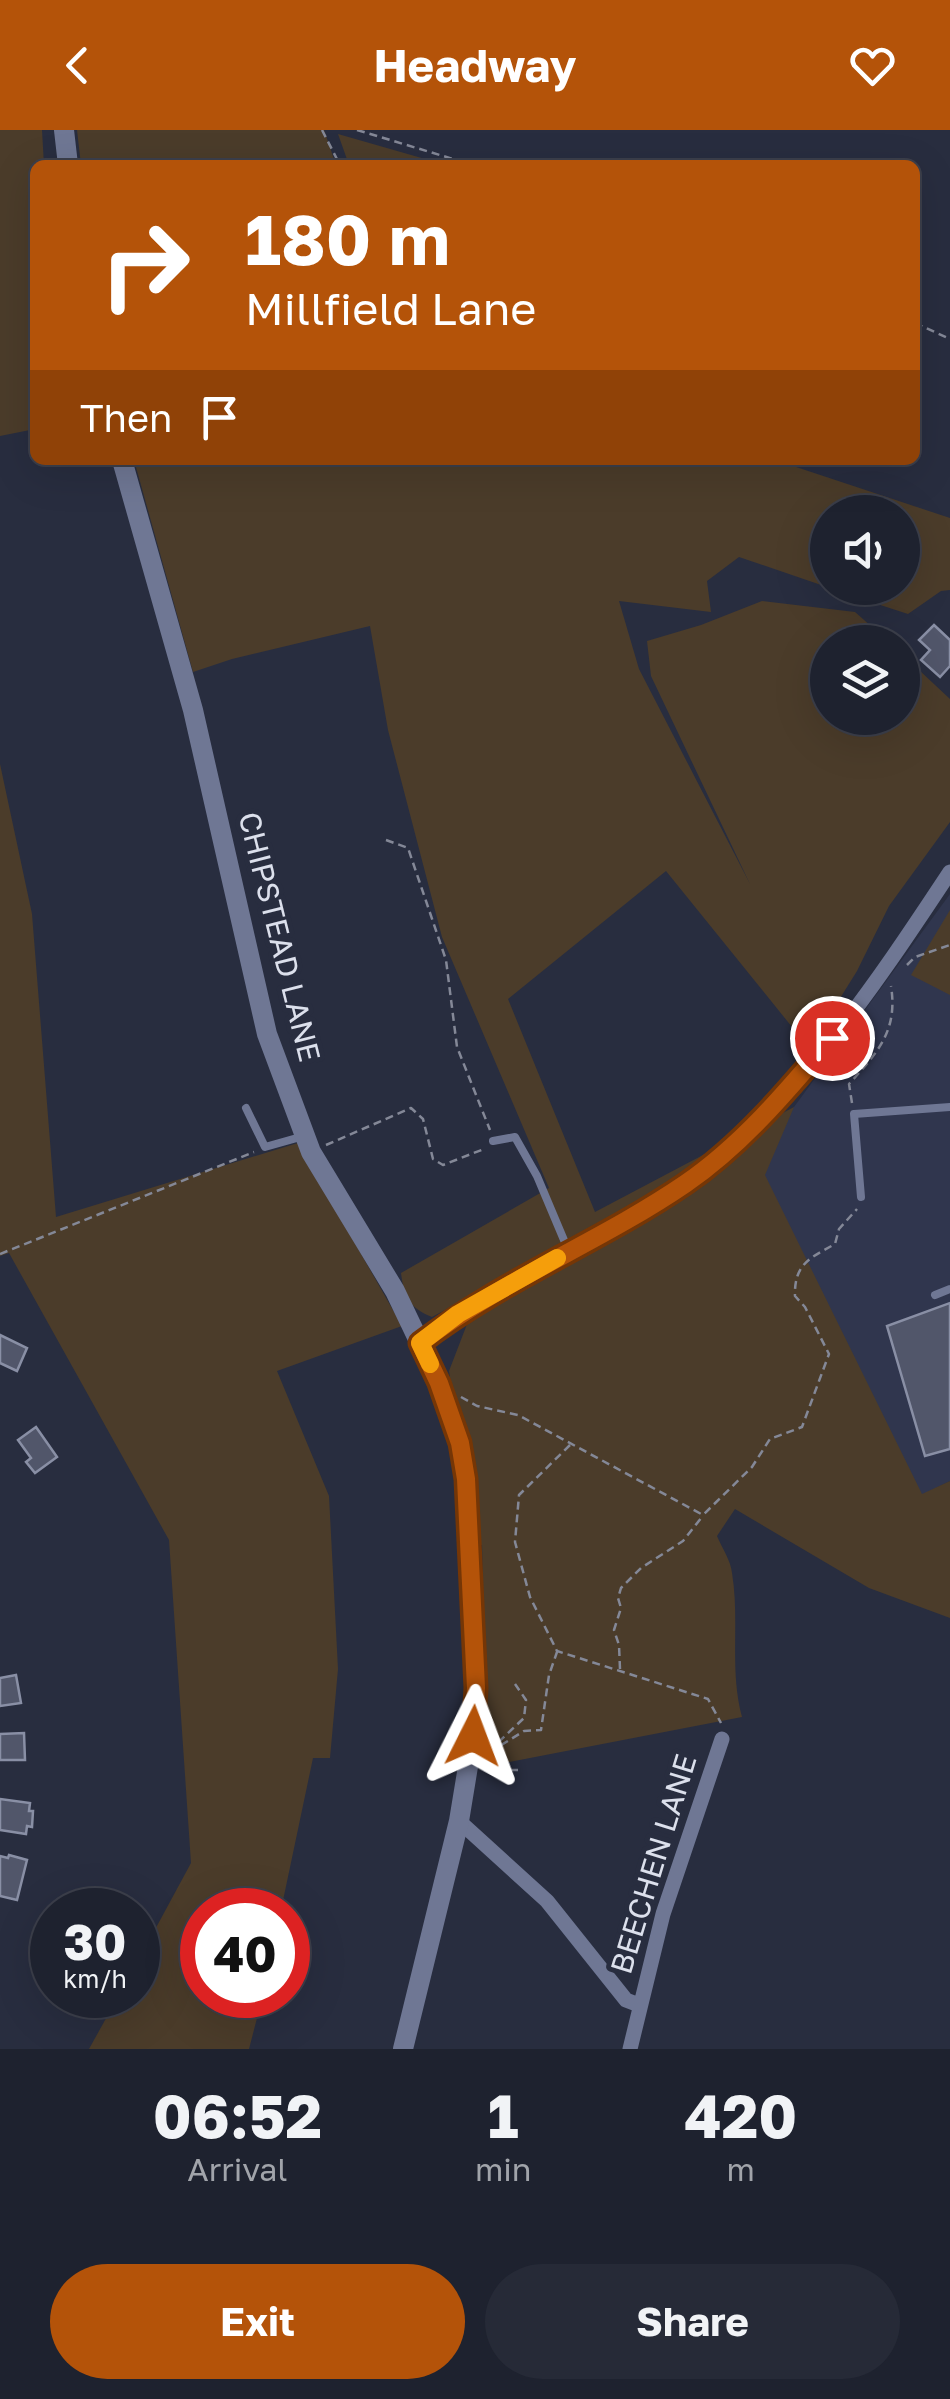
<!DOCTYPE html>
<html lang="en">
<head>
<meta charset="utf-8">
<style>
  :root { --surface:#1e222f; --page:#262a37; --text:#f1f3f6; --muted:#a1a4aa; --line:#3c3f4b; --accent:#b45309 }
  body { margin:0; font-family:"Golos Text",sans-serif; background:var(--page); color:var(--text); height:100vh; display:flex; flex-direction:column; font-size:38px; white-space:nowrap }
  * { box-sizing:border-box; margin:0 }
  p { font-size:32px; color:var(--muted) }
  .icon { flex:none; width:55px; height:55px; fill:none; stroke:currentColor; stroke-width:2; stroke-linecap:round; stroke-linejoin:round }
  .map { position:relative; height:1919px; overflow:hidden }
  .drawer { display:flex; flex-direction:column; background:var(--surface); flex:1 }
  .drawer>* { flex:none }
  .guide { position:absolute; left:30px; top:30px; width:890px; height:305px; border-radius:15px; box-shadow:0 10px 40px #0002,0 0 0 2px var(--line); background:#b45309; color:#fff; overflow:hidden }
  .tools { position:absolute; left:810px; top:365px; display:grid; gap:20px }
  .tools a { display:grid; place-items:center; width:110px; height:110px; border-radius:50%; background:var(--surface); box-shadow:0 10px 40px #0002,0 0 0 2px var(--line); font-size:50px }
  .speed { position:absolute; left:30px; top:1758px; display:flex; gap:20px; font-size:50px; font-weight:700; text-align:center }
  .speed>* { display:grid; place-content:center; width:130px; height:130px; border-radius:50%; background:var(--surface); box-shadow:0 10px 40px #0002,0 0 0 2px var(--line); line-height:1 }
  .speed small { font-size:25px; font-weight:400 }
  .speed .limit { border:15px solid #d22; background:#fff; color:#111 }
  .pin { position:absolute; display:grid; place-items:center; width:85px; height:85px; color:#fff; margin:-42px; border:5px solid #fff; border-radius:50%; box-shadow:0 2px 10px #0007 }
  .me { position:absolute; width:110px; margin:-55px; rotate:3deg; stroke-linejoin:round; filter:drop-shadow(0 0 8px #0008) }
  .turn { display:flex; align-items:center; gap:35px; height:210px; padding:0 50px; font-size:45px }
  .turn .icon { width:130px; height:130px; stroke-width:2.5 }
  .turn b { display:block; font-size:70px; line-height:85px }
  .then { display:flex; align-items:center; height:95px; padding:0 50px; background:#0003; gap:20px; font-size:38px }
  .eta { display:flex; justify-content:space-evenly; align-items:center; height:170px; text-align:center }
  .eta b { font-size:60px; font-weight:700; line-height:70px }
  .cta { display:flex; gap:20px; margin-top:auto; padding:20px 50px }
  .cta a { flex:1; height:115px; border-radius:60px; background:var(--accent); color:#fff; font-size:40px; font-weight:700; line-height:115px; text-align:center }
  .cta a+a { background:var(--page); color:var(--text) }
  header { display:flex; justify-content:space-between; align-items:center; height:130px; padding:0 50px; background:var(--accent); color:#fff; font-size:45px; font-weight:700 }
  .map>svg:first-child { display:block }
</style>
</head>
<body>
<header><svg class="icon" aria-label="back" viewBox="0 0 24 24"><path d="M15 5l-7 7 7 7"/></svg>Headway<svg class="icon" aria-label="heart" viewBox="0 0 24 24"><path d="M12 20l-8-8c-3-5 5-10 8-4 3-6 11-1 8 4z"/></svg></header>
<div class="map">
<svg width="950" height="1919" viewBox="0 0 950 1919">
  <rect width="100%" height="100%" fill="#282d3f"/>
  <path fill="#30364e" d="M950 764V1351L922 1365 733 1035 794 977Z"/>
  <path fill="#4b3c2a" d="M0 0H42L44 35H35V299L0 306Z
    M77 0H324L336 35H81Z
    M338 4 446 35H349Z
    M134 330H775L950 388V460L941 461 908 484 828 458H902V382H828L827 457 739 427 707 451 711 482 619 471 639 539 750 754 651 546 647 511 701 495 762 471 855 482 889 512H828V588H902L903 525 950 569V692L889 776 857 841 809 918 666 741 508 869 595 1082 794 977 765 1045 922 1364 950 1351V1488L869 1458 735 1379 717 1406C722 1418 731 1431 732 1443 740 1491 729 1539 742 1587L483 1637 486 1580 482 1415H478L474 1334 454 1272 449 1241 469 1189 515 1142 432 1187C409 1178 404 1166 401 1143L549 1058 442 807 388 600 370 496 232 529 193 542Z
    M0 634 32 784 56 1087 298 1013 402 1196 277 1241 329 1366 338 1539 330 1628H313L281 1780H202V1865H263L249 1919H89L119 1865H138V1831L191 1733 169 1410 9 1123 0 1126Z
    M950 780V865L911 845Z"/>
  <path fill="#51566a" stroke="#898fa5" stroke-width="2.5" d="M934 495 950 510V536L940 547 921 530 930 520 919 510Z
    M950 1173V1319L925 1326 887 1196Z
    M0 1205 27 1218 17 1241 0 1233Z
    M36 1297 57 1327 35 1343 26 1332 31 1328 18 1310Z
    M16 1545 21 1573 0 1576V1548Z
    M24 1603 25 1630H0V1604Z
    M0 1669 30 1673 29 1681H33L32 1697 27 1696 26 1704 0 1700Z
    M9 1725 27 1730 17 1770 0 1766V1726L8 1728Z"/>
  <g fill="none" stroke-linecap="round" stroke-linejoin="round">
    <path stroke="#848897" stroke-width="2.5" stroke-dasharray="8 5" stroke-linecap="butt" d="M322 0 340 35
      M357 0 473 35
      M915 193 950 209
      M386 710 408 718 446 830 457 917 490 1000
      M907 835 915 827 950 815
      M852 973 849 954C878 922 898 901 891 856
      M326 1015 411 978 423 989 433 1029 443 1035 484 1019
      M0 1124 254 1022
      M461 1267 477 1276 518 1285 703 1385 752 1337 770 1309 802 1297 829 1224 805 1177 795 1166C794 1134 810 1128 835 1114L839 1099 857 1079
      M570 1315 519 1365 515 1412 530 1467 557 1521 708 1569 721 1593
      M620 1539 619 1515 614 1500 621 1478 618 1468 621 1458 641 1438 683 1411 702 1387
      M489 1621 524 1588 526 1570 515 1554
      M490 1622 524 1601 541 1600 549 1545 557 1522
      M484 1640H523"/>
    <path stroke="#6f7794" stroke-width="8" d="M246 978 265 1017 304 1006
      M493 1011 515 1007 537 1046 569 1122
      M861 1067 854 984 950 977
      M935 1165 950 1159"/>
    <path stroke="#6f7794" stroke-width="15" d="M420 1213C503 1150 602 1113 686 1053 797 973 876 854 950 742
      M459 1691 547 1771 626 1870 639 1875
      M630 1919 663 1784 722 1609"/>
    <path stroke="#6f7794" stroke-width="20" d="M64 0 68 35
      M122 330 193 580 267 904 311 1022 395 1161 439 1253 459 1313 467 1349 476 1558 473 1606 459 1691 403 1919"/>
  </g>
  <g fill="none" stroke-linecap="round" stroke-linejoin="round">
    <g stroke="#753606" stroke-width="25">
      <path id="route" d="M473 1606 476 1558 466 1349 460 1313 439 1253 420 1213C502 1150 600 1112 685 1054 742 1015 788 960 832 908"/>
    </g>
    <use href="#route" stroke="#b45309" stroke-width="18"/>
    <path stroke="#f59e0b" stroke-width="18" d="M430 1234 420 1213 458 1184 557 1128"/>
  </g>
  <g text-anchor="middle" stroke-width="10" stroke-linejoin="round" paint-order="stroke">
    <g font-size="30" fill="#dce0ec" stroke="#282d3f">
      <text transform="translate(279 807) rotate(76)" y="10">CHIPSTEAD LANE</text>
      <text transform="translate(654 1734) rotate(-73)" y="10">BEECHEN LANE</text>
    </g>
  </g>
</svg>
<div class="tools">
<a><svg class="icon" aria-label="sound" viewBox="0 0 24 24"><path d="M4 9h4l5-4v14l-5-4H4zM17 9q2 3 0 6"/></svg></a>
<a><svg class="icon" aria-label="layers" viewBox="0 0 24 24"><path d="M12 4l9 5-9 5-9-5zM3 14l9 5 9-5"/></svg></a>
</div>
<div class="speed"><div>30<small>km/h</small></div><div class="limit">40</div></div>
<div class="pin" style="left:832px;top:908px;background:#d93025"><svg class="icon" aria-label="arrive" viewBox="0 0 24 24"><path d="M6 21V4h12l-3 4 3 4H6"/></svg></div>
<svg class="me" style="left:473px;top:1606px" viewBox="-20 -20 40 40"><path d="M0-17L14 15 0 8-14 15z" fill="#b45309" stroke="#fff" stroke-width="4"/></svg>
<div class="guide">
<div class="turn"><svg class="icon" aria-label="right" viewBox="0 0 24 24"><path d="M7 20v-9h11M14 6l5 5-5 5"/></svg><div><b>180 m</b>Millfield Lane</div></div>
<div class="then">Then<svg class="icon" aria-label="arrive" viewBox="0 0 24 24"><path d="M6 21V4h12l-3 4 3 4H6"/></svg></div>
</div>
</div>
<section class="drawer">
<div class="eta">
<div><b>06:52</b><p>Arrival</p></div>
<div><b>1</b><p>min</p></div>
<div><b>420</b><p>m</p></div>
</div>
<div class="cta"><a>Exit</a><a>Share</a></div>
</section>
</body>
</html>
